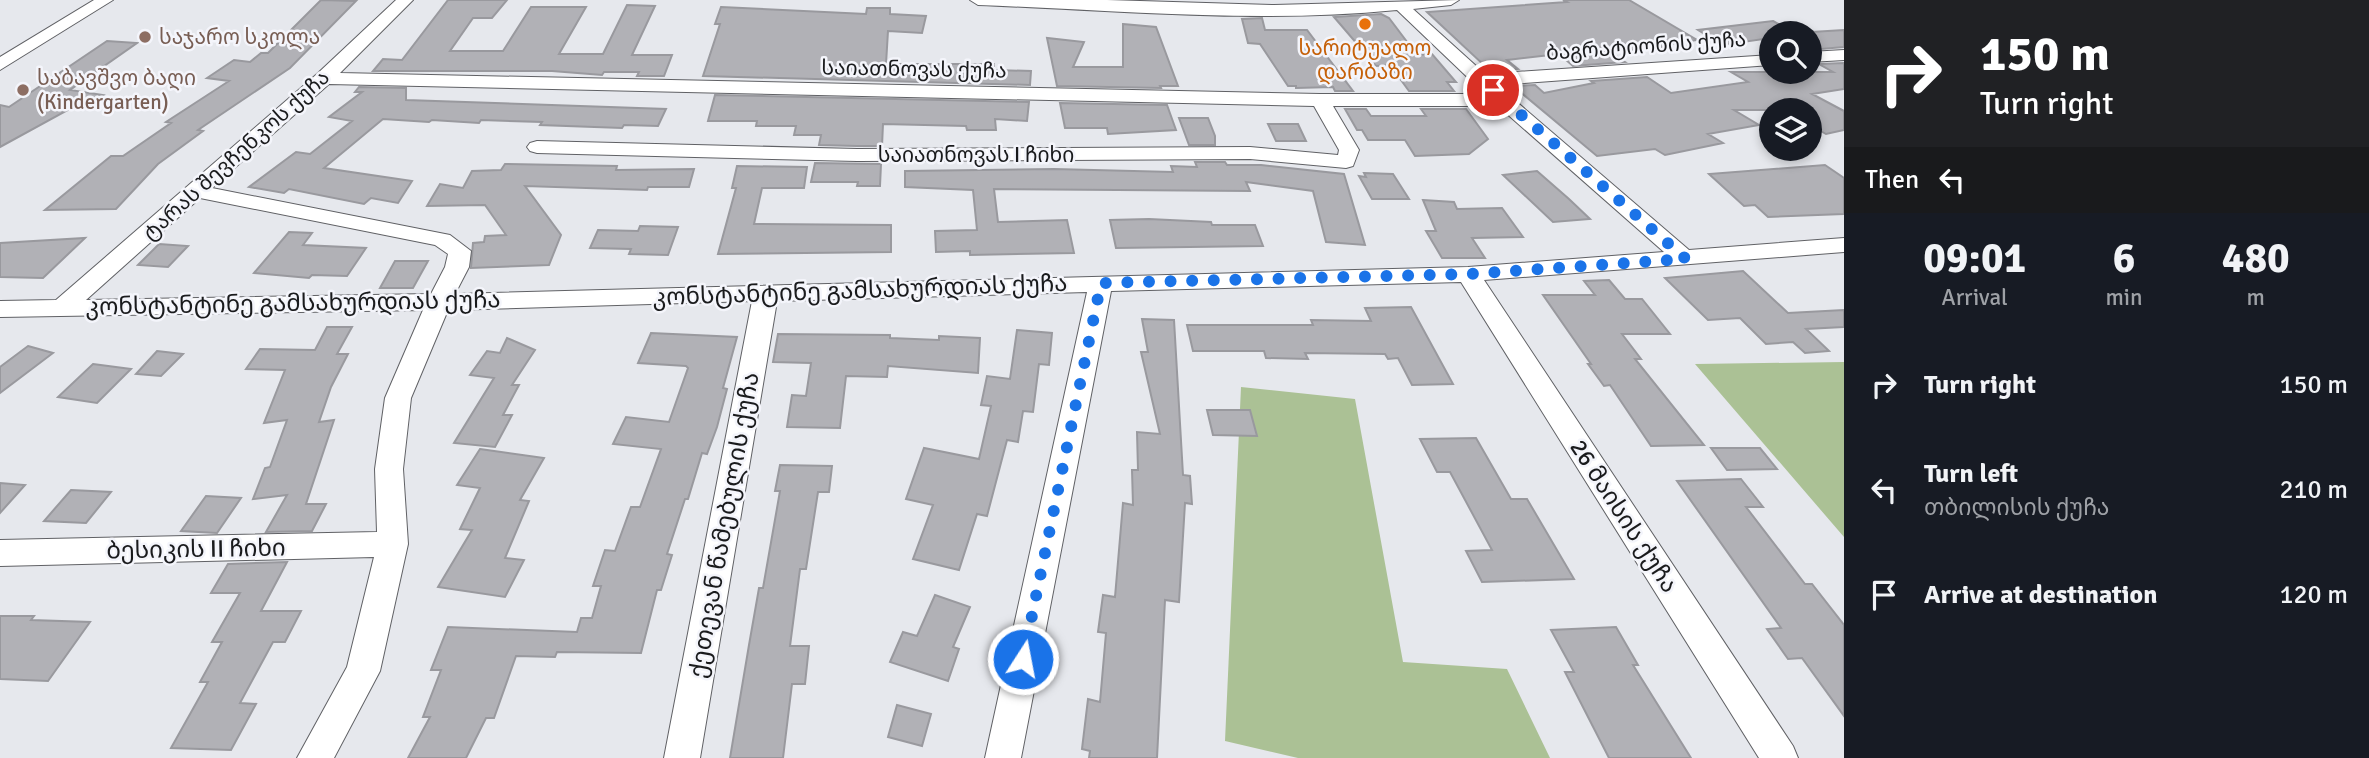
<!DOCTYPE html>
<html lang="en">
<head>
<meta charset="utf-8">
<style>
  :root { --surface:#171b24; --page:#242831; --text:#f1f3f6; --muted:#9ea1a6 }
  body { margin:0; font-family:Signika,"Noto Sans Georgian",sans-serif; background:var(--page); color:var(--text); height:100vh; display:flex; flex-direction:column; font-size:26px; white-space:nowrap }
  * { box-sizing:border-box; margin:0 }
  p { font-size:23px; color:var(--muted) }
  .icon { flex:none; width:38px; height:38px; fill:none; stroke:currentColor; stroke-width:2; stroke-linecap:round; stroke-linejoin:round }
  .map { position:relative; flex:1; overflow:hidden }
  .sheet { display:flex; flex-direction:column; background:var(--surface); width:525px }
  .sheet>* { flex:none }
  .banner { background:#202124; color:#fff; overflow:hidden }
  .controls { position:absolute; left:1759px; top:21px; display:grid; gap:14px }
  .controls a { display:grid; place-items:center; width:63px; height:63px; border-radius:50%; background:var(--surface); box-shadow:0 4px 10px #0003; font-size:35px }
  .pin { position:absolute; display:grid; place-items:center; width:60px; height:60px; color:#fff; margin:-30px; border:4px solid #fff; border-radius:50%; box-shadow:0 2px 7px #0007 }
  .me { position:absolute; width:77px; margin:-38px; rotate:11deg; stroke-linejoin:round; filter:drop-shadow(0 0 5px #0008) }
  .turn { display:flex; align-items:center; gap:24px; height:147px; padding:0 21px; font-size:32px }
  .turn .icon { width:91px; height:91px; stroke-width:2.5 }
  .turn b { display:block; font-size:49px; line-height:60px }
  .then { display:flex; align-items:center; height:66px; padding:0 21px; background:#0003; gap:14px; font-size:26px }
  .eta { display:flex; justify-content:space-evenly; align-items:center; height:119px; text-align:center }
  .eta b { font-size:42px; font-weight:800; line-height:49px }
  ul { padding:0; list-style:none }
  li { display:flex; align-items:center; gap:21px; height:105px; padding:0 21px }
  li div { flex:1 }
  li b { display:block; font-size:26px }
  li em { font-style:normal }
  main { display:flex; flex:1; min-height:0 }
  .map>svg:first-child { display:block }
</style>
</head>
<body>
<main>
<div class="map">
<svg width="1844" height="758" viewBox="0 0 1844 758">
  <rect width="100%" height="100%" fill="#e6e8ed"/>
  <path fill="#abc195" d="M1844 362V537L1695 364Z
    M1241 387 1355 399 1403 662 1507 669 1550 758H1298L1225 741Z"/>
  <path fill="#b1b1b6" stroke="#99999e" stroke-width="2" d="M321 0 356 1 290 68 198 130 203 131 158 164 116 209 45 210 111 156H123L171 123 166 122 229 81 207 78 234 60 250 62 261 53H268Z
    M448 0H507L492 18H473L450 51H503L531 7H586L559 54H603L627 5 655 6 632 55H672L664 76H637L639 72H604L602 75 552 71H373L383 59 402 60Z
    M1563 0H1629L1697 40 1664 45 1667 47 1610 52 1625 62 1573 66 1559 54 1507 60 1518 69 1494 71 1487 68 1427 12 1567 2Z
    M721 7 866 14 867 8H890V14L926 16 922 33 888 31 886 64H994V70L1031 71 1030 85 703 76 720 24H715Z
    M1381 14 1389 18 1417 55 1432 54 1456 82H1447L1454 91H1409L1390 65 1376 66 1334 17Z
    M1262 18 1265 30H1307L1353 91H1335L1333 87 1296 88V86H1288L1260 44 1248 43 1242 19Z
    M1773 21 1795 33 1844 30V47L1810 50V33H1771V38L1722 45 1698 30Z
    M1123 24 1156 27 1178 86H1160L1161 88 1057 86 1047 38 1084 42 1073 67H1123Z
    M107 41 137 43 70 90 103 95 80 109 73 107 0 147V105L9 107Z
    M1844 63V89L1812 94 1844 111V130L1826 134 1810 125V110H1734L1759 125 1708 134 1723 143 1665 155 1655 149 1597 156 1513 86 1535 85 1544 93 1594 83 1591 81 1647 77 1671 93 1748 82 1731 72H1833L1819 64Z
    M359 87 406 88V100L666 109 658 126 624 125 622 128 540 125 542 122 481 120 479 123 432 120 429 122 383 119 324 168 412 181 398 203 371 198 364 204 289 189 284 193 249 187 296 152 310 154 352 121 329 117 362 92H355Z
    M715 95 1029 102 1027 121 995 119 996 130H967L966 126 883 124 882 146H857L819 145 821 135H794L796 126H756L757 121H708Z
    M1060 103 1167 105 1176 130 1108 134 1107 128H1065Z
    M1345 109H1366L1371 116H1426L1421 109H1466L1488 139 1469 154 1415 156 1405 140H1368L1362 130H1357Z
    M1179 118H1208L1215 136V145H1189Z
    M1268 124H1298L1306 141H1276Z
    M1195 162H1225L1227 165H1261L1344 174 1365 245 1326 242 1313 191 1246 182 1250 191 994 189 998 222 1067 220 1074 253 970 255V251L936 252 935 231 977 230 973 190 905 187V171L1054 169 1173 172 1171 166 1197 167Z
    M815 163 881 164 880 186H857L858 182H811Z
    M505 164 617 166 616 170 694 169 689 187H648L647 190 525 186 561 235 549 265 471 268 473 243 484 242 485 236 506 235 485 205 427 206 440 184 463 188 472 171 501 170Z
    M1825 165 1844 178V214L1768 217 1755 205 1744 206 1709 174Z
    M737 166 807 167 804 188H762L754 224 891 225V252L718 254 736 188H732Z
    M1537 171 1569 199 1590 219 1553 222 1503 175Z
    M1364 173 1393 174 1409 199H1372L1359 176 1366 177Z
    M1423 200 1454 202 1457 209 1502 208 1523 237 1472 238 1485 258H1442L1426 231H1436Z
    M1149 219 1211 222 1212 225H1255L1263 246 1116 248 1110 220Z
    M640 226 678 227 668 255 629 254 631 249 590 248 598 230 638 231Z
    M289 232 312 233 303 245 366 248 347 276 312 275 309 278 254 273Z
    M85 238 43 278 0 277V243Z
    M159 244 188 246 168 267 138 265Z
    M395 261H428L413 288H380Z
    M1743 271 1788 313 1844 310V327L1806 329 1829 351 1805 353 1793 342 1766 344 1740 318 1708 320 1665 278Z
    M1609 280 1625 299H1642L1670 334H1622L1641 359H1635L1704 445 1651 446 1610 385 1604 386 1588 364H1591L1543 295H1595L1584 281Z
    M1411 307 1453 384 1412 385 1398 358 1388 359 1385 354 1305 353 1308 359 1266 358 1264 351H1193L1187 325H1313L1311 320 1371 321 1365 308Z
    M1142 319 1174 320 1183 475 1190 476 1192 504 1185 503 1179 602 1165 600 1157 758H1089L1090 751 1082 749 1088 699 1100 702 1106 633 1098 632 1103 595 1115 597 1123 503 1133 505 1132 470H1138L1137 432 1160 434 1141 352H1148Z
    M327 327H352L337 354H348L331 387 319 422 334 420 306 504H326L312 531 266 532 287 495 253 499 265 468 270 467 287 420 264 423 285 370 246 369 260 349 315 350Z
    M1017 330 1052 333 1049 365 1039 364 1033 412 1023 411 1018 442 1007 440 987 516 977 514 959 570 913 559 933 505 906 499 924 448 979 459 991 406 981 405 987 376 1010 379Z
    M651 333 737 337 723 388 727 389 717 427 707 454 702 453 688 499H685L667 554 672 555 661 590H657L641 653 557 652 555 657 516 656 494 718H486L466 758H408L430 717H423L441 670H431L448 627 577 632 581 618H592L601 586H593L605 550 615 551 631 507H640L661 449 613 444 626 417 669 422 688 368 686 366 638 363Z
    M778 334 890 335V338L939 340V336L980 338 978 373 888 366 887 377 846 376 840 428 787 427 792 395 806 396 811 363 773 362Z
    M507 338 535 350 512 385H519L503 415H512L495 447 454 443 494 378 470 375 487 351 500 353Z
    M28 346 53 353 0 393V367Z
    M157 351 183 354 161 376 136 374Z
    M93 364 131 369 97 403 58 397Z
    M1207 410H1250L1257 436 1213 435Z
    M1476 438 1511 499H1527L1574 579 1482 582 1466 551 1492 550 1450 472H1437L1420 439Z
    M1711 448H1760L1777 469 1727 470Z
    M480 449 544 458 520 500 529 501 505 558 524 560 505 597 438 587 472 530 460 529 480 488 457 485Z
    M780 465 832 466 829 492H818L806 569H800L790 646H809L805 684H792L783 758H730L749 645 759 588H763L780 491H775Z
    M1741 479 1763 507H1746L1805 584H1812L1844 625V716L1802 658 1788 659 1767 629 1781 628 1677 481Z
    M0 483 25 485 0 513Z
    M71 490 111 492 86 523 44 521Z
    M206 496 241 498 217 533 181 531Z
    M287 562 261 611H301L285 642H273L240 703 256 704 231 750 171 748 208 682H200L222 642H212L240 593H211L228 564Z
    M935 595 970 607 953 647 959 649 948 681 890 662 903 632 917 636Z
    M0 616H34L31 620 90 622 48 681 0 679Z
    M1616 627 1638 665H1633L1691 758H1609L1565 672H1574L1551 630Z
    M897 705 931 714 922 746 888 737Z"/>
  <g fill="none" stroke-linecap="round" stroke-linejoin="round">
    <g stroke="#606165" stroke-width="2">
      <path id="minor" d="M94 0H113L0 70V57Z
        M396 0H413L340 73 1320 94H1485L1397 10C1258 24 1117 10 978 5L970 0H1107L1274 5 1459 0 1451 5 1413 9 1485 74 1771 55V65L1497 85 1689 250 1844 238V252L1484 280 1793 746 1798 758H1759L1461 282 1111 291 1021 758H985L1087 292 777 301 700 758H664L752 301 448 310 411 398 403 469 408 544 380 671 334 758H297L347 667 374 557 0 566V540L377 532 375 469 385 398 423 310 0 317V301L56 300 317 74ZM329 84 1314 106 1339 150 1338 155 1250 147 857 149 537 141 530 143 527 147 530 151 537 153 857 161 1250 159 1346 168 1353 166 1359 150 1333 106H1498L1664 252 1468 267 455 294 469 267 471 251 450 235 212 188ZM200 198 435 245 448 254 445 267 431 294 86 300Z
        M1844 50V60L1810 62V52Z"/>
    </g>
    <use href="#minor" fill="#fff" fill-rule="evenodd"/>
  </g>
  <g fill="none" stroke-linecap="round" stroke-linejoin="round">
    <path stroke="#1a73e8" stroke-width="12" stroke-dasharray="0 21.6" d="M1023 659 1101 283 1468 274 1686 259 1493 90"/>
  </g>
  <circle fill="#e8710a" stroke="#f4f5fb" stroke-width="2.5" cx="1365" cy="24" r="7"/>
  <g fill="#8d6e63" stroke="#f4f5fb" stroke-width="2.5">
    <circle cx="145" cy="37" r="7"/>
    <circle cx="23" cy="90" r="7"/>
  </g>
  <g text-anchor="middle" stroke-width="5" stroke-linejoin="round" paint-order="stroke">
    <g font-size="21" fill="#785e54" stroke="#f4f5fb" text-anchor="start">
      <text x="159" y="44">საჯარო სკოლა</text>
      <text x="37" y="85">საბავშვო ბაღი<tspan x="37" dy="24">(Kindergarten)</tspan></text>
    </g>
    <g font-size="21" fill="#1a1b1d" stroke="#f4f5fb">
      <text transform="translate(1646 46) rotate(-4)" y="7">ბაგრატიონის ქუჩა</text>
      <text transform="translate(914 69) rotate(1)" y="7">საიათნოვას ქუჩა</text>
      <text transform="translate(236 155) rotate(-42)" y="7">ტარას შევჩენკოს ქუჩა</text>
      <text x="976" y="162">საიათნოვას I ჩიხი</text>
    </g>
    <g font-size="21" fill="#c56008" stroke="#f4f5fb">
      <text x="1365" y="55">სარიტუალო<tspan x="1365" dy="24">დარბაზი</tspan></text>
    </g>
    <g font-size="24" fill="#1a1b1d" stroke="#f4f5fb">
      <text transform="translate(860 290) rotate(-2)" y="8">კონსტანტინე გამსახურდიას ქუჩა</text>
      <text transform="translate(293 303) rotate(-1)" y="8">კონსტანტინე გამსახურდიას ქუჩა</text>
      <text transform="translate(1624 516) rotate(57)" y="8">26 მაისის ქუჩა</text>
      <text transform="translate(724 525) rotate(-80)" y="8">ქეთევან წამებულის ქუჩა</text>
      <text transform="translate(196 549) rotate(-1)" y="8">ბესიკის II ჩიხი</text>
    </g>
  </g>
</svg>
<div class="controls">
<a><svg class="icon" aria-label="search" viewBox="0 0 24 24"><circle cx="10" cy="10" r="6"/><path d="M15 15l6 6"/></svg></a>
<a><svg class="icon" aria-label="layers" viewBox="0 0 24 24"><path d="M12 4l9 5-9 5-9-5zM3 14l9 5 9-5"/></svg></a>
</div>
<div class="pin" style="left:1493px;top:90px;background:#d93025"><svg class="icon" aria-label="arrive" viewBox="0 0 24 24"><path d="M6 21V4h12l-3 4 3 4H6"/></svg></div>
<svg class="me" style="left:1023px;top:659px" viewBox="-20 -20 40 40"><circle r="17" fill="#1a73e8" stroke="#fff" stroke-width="3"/><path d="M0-11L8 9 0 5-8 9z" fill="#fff"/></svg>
</div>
<section class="sheet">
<div class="banner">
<div class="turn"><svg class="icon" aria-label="right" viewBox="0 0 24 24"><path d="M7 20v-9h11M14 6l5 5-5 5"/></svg><div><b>150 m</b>Turn right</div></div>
<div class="then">Then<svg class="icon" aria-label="left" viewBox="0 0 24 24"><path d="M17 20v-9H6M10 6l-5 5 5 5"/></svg></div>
</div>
<div class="eta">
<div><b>09:01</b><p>Arrival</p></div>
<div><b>6</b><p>min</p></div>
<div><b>480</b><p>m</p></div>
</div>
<ul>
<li><svg class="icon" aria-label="right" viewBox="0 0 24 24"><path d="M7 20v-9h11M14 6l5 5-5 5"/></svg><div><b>Turn right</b></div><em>150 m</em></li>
<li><svg class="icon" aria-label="left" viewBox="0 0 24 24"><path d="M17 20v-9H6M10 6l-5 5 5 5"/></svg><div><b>Turn left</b><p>თბილისის ქუჩა</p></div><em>210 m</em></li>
<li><svg class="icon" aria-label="arrive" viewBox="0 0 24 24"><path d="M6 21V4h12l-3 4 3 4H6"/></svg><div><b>Arrive at destination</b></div><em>120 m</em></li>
</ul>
</section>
</main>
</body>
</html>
